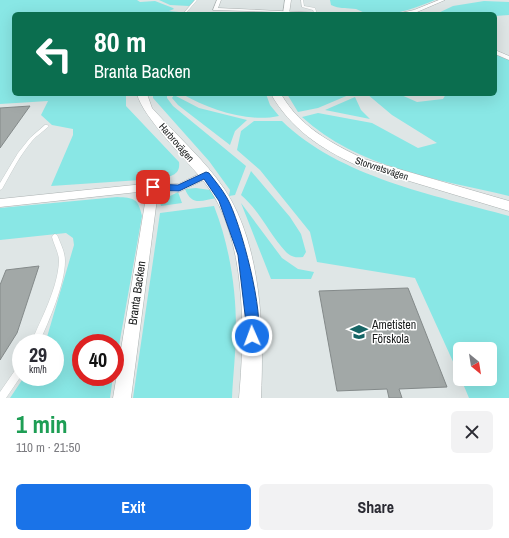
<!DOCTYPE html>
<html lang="en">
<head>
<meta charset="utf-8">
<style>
  :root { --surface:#fff; --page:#f2f2f3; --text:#2b2b33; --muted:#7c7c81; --accent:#1a73e8 }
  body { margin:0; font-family:"Archivo Narrow",sans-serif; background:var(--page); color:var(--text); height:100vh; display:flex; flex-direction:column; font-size:15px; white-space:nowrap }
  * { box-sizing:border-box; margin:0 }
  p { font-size:13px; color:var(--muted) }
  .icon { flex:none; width:22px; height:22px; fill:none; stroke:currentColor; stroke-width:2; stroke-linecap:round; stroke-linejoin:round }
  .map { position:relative; height:398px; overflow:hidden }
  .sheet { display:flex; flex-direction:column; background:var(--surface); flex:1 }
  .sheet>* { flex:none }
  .banner { position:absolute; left:12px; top:12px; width:485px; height:84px; border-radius:6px; box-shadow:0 4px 16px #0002; background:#0b6e4f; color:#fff; overflow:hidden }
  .needle { width:26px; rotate:150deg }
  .tools { position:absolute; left:453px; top:342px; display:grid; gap:8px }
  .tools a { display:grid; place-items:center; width:44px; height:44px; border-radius:6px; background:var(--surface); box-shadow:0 4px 16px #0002; font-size:20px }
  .speed { position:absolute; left:12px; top:334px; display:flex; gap:8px; font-size:20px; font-weight:700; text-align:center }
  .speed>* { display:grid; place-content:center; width:52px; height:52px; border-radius:50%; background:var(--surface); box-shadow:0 4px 16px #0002; line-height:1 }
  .speed small { font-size:10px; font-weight:400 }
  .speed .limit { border:6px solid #d22; background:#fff; color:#111 }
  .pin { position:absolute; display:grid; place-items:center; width:34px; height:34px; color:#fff; margin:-17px; border-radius:8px; box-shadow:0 2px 6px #0006 }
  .me { position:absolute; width:44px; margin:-22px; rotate:358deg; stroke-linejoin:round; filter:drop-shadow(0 0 3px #0008) }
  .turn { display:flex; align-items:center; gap:14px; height:84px; padding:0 16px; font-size:18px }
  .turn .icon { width:52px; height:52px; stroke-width:2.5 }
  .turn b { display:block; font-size:28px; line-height:34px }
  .round { display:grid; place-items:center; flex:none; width:42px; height:42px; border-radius:6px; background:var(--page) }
  .summary { display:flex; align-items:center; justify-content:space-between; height:68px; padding:0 16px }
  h1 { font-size:24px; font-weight:800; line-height:30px; color:#1e9e55 }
  .primary-button { display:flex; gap:8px; margin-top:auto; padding:8px 16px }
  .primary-button a { flex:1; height:46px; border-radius:6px; background:var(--accent); color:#fff; font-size:16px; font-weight:800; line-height:46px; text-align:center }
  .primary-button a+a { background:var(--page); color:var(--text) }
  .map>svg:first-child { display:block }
</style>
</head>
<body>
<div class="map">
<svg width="509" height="398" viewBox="0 0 509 398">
  <rect width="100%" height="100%" fill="#dfe6e6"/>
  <path fill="#89e7e5" d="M0 0H137L140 2 155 1 173 8 174 9 169 11 179 12 177 14H14V94H126V106L179 162C181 177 167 177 155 179L51 186 73 135V129L52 125 41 115 48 101 0 104Z
    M159 0H195L189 6 170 5Z
    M330 0H435C413 9 389 18 365 13 362 12 359 10 356 9 348 8 339 9 331 5Z
    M484 1 509 2V15L495 16V14H436L453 6Z
    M495 54 509 60V196C438 179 357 168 302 117L318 113 372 123 418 148 437 143 392 115 367 94H399L417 102 443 99 446 94H495Z
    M153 94H167V98L173 106 246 166 235 195 229 196 230 190 209 161 153 98Z
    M182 94H266L270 105 279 116C247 123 209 109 182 94Z
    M287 94H351L318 108 298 112Z
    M174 95 199 108 247 120 235 131 230 145 178 105 172 98Z
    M355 97 361 110 370 119 325 110Z
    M254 121H282C339 177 434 195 509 216V398H469L461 379H490V349H460V377L415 278 317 262 310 232 260 170 237 150 241 131Z
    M251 171 290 217 301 234 306 252 303 257C296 258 291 257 286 252 269 234 260 211 241 195Z
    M196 188 210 190 218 198C202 200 192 207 185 189Z
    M178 192 182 203 161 206 160 203 164 199Z
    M117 197C134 198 138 198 142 216L115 368V343H81V377H113L110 398H10L24 377H55V343H44L47 337 74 245 73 238 66 233 0 240V208Z
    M241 203 282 258 298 269 314 272 311 279H271Z
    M214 206C229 244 236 287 236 328 236 351 233 375 232 398H133L160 213Z"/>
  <path fill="#a2a8a7" stroke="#848a8a" d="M30 106 0 148V108Z
    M39 266 17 333 0 360V285L6 270Z
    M408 288 447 387 399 389 402 398H389L387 389 337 391 319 291Z"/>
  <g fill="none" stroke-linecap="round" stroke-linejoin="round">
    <g stroke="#acb2b2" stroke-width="0.5">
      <path id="service" d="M195 0H197L185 14H183Z
        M301 0H303L304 6 315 8 317 14H315L313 10 302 7Z
        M45 125H47L49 126C44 131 37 135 32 141 20 155 11 173 2 189L0 190V183L18 153 30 138Z
        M55 234 57 235 58 237C61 245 65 252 65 261 65 284 49 321 39 343H31C41 319 58 288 59 261 59 253 54 245 52 237L53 235Z
        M21 365V376L6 398H0V392L18 366Z"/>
    </g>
    <g stroke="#acb2b2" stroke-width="1">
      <path id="minor" d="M217 0H221L218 8 342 14 213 10Z
        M439 0H445L417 12 396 14 414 10Z
        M495 50 509 56V60L495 54Z
        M206 171 210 173 211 175 210 177 179 192 158 191 131 398H113L147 191 0 207V199L153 183 178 184Z"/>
    </g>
    <g stroke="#acb2b2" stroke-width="1">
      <path id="tertiary" d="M285 0H291L289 14H283Z
        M137 94H147L152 108C176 135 205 160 225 190 262 246 264 333 261 398H239C245 334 247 236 205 183 188 161 143 118 137 94Z
        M271 94H281C300 127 331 143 364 159L509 201V211L356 165C320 148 291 129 271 94Z"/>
    </g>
    <use href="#service" fill="#fff" fill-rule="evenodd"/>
    <use href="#minor" fill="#fff" fill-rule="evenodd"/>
    <use href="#tertiary" fill="#fff" fill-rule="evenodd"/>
  </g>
  <path fill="#1a73e8" stroke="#114b97" d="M206 172 209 173C215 181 222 189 227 198 240 220 266 317 257 340L252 342 248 340 238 255 219 201 204 179 179 191 153 190 148 187 153 184 178 185Z"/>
  <defs>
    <g id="school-bare" transform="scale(1.38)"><path d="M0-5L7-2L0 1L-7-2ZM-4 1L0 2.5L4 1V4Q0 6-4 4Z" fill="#166565" stroke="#fff" stroke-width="2.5" paint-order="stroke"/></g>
  </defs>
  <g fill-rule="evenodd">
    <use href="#school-bare" x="359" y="332"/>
  </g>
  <g text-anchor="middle" stroke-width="3" stroke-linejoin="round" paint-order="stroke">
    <g font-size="10" fill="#1a1d1d" stroke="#fff">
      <text transform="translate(177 142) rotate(49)" y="4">Harbrovägen</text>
      <text transform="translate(382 168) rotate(18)" y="4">Storvretsvägen</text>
    </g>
    <g font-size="12" fill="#1a1d1d" stroke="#fff">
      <text transform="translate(137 293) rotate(-82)" y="4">Branta Backen</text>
    </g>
    <g font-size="12" fill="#1a1d1d" stroke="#fff" text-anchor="start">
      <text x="372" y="329">Ametisten<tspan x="372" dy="14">Förskola</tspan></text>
    </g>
  </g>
</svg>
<div class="tools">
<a><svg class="needle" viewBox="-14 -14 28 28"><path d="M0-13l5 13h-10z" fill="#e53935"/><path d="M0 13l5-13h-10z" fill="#7c7c81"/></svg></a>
</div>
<div class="speed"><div>29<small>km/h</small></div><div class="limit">40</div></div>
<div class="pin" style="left:153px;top:187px;background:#d93025"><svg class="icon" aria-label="arrive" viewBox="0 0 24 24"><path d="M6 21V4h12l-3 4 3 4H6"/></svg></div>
<svg class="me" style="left:252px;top:336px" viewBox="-20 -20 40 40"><circle r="17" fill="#1a73e8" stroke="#fff" stroke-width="3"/><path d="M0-11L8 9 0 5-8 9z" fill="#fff"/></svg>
<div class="banner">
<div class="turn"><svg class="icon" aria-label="left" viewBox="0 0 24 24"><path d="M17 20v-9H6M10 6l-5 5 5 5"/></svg><div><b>80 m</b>Branta Backen</div></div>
</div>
</div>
<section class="sheet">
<div class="summary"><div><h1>1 min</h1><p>110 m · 21:50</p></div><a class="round"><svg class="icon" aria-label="close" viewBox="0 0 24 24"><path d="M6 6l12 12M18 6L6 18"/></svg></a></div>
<div class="primary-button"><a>Exit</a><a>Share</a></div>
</section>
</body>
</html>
